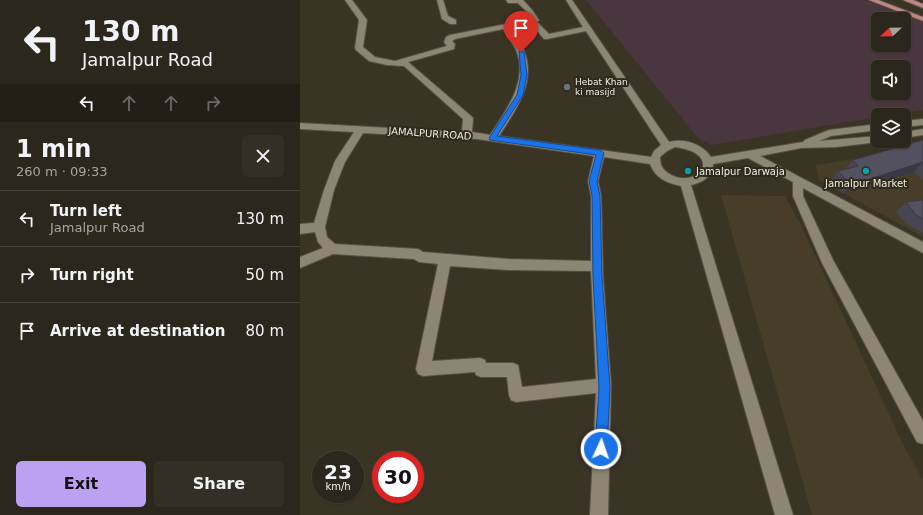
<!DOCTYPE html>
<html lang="en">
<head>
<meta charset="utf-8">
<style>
  :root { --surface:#2c271c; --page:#342f25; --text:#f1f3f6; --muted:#a6a5a3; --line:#48443b; --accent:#bca0f2 }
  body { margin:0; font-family:"DejaVu Sans",sans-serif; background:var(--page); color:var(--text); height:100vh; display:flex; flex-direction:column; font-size:15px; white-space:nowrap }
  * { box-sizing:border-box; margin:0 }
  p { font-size:13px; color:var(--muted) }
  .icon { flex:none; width:22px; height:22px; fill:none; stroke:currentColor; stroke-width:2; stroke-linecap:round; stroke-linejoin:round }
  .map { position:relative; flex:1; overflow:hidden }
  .details { display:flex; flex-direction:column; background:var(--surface); width:300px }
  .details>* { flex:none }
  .top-card { background:#2c271c; color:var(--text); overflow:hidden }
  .needle { width:26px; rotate:248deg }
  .tools { position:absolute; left:571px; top:12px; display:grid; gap:8px }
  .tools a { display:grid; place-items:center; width:40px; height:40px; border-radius:6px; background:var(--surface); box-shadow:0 1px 3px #0004,0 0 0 1px var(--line); font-size:20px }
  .speed { position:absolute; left:12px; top:451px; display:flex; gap:8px; font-size:20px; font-weight:700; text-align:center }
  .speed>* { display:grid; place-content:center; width:52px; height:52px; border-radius:50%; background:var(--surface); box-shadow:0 1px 3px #0004,0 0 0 1px var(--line); line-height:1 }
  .speed small { font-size:10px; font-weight:400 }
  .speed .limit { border:6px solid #d22; background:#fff; color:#111 }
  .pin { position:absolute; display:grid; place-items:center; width:34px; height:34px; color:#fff; margin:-41px -17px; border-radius:50% 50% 50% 0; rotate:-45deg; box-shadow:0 0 4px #0007 }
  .pin .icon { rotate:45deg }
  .me { position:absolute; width:44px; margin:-22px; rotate:3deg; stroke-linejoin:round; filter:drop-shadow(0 0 3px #0008) }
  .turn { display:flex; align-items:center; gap:14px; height:84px; padding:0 16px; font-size:18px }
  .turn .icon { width:52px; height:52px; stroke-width:2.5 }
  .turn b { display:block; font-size:28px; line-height:34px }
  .lanes { display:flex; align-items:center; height:38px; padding:0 16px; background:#0003; justify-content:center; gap:20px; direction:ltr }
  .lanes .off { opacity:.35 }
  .round { display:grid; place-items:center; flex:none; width:42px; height:42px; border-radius:6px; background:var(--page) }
  .headline { display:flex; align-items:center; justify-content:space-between; height:68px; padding:0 16px }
  h1 { font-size:24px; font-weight:700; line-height:30px }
  .action { display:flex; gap:8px; margin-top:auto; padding:8px 16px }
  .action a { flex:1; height:46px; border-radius:6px; background:var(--accent); color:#111; font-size:16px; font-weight:700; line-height:46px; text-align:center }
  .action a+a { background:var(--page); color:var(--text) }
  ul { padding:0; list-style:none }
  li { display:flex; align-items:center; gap:12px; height:56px; padding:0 16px; border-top:1px solid var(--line) }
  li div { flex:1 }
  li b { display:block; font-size:15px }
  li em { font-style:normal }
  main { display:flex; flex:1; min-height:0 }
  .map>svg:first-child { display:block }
</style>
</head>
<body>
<main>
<section class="details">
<div class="top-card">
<div class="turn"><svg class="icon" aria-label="left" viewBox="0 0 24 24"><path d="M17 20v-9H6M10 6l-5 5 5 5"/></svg><div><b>130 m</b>Jamalpur Road</div></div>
<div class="lanes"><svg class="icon" aria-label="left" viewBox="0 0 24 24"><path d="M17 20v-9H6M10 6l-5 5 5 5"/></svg><svg class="icon off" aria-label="ahead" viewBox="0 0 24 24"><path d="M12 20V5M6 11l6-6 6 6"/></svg><svg class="icon off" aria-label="ahead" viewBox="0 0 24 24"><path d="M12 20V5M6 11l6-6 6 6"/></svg><svg class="icon off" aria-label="right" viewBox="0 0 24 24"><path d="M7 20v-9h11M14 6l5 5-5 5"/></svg></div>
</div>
<div class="headline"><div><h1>1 min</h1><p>260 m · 09:33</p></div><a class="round"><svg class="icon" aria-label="close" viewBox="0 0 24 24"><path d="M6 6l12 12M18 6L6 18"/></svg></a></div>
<ul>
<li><svg class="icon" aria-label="left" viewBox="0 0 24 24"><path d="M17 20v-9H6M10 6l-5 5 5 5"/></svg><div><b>Turn left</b><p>Jamalpur Road</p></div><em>130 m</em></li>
<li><svg class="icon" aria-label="right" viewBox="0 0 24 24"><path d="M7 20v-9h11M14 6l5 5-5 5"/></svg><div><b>Turn right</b></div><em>50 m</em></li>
<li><svg class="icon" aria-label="arrive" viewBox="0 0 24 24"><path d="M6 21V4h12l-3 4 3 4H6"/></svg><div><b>Arrive at destination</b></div><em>80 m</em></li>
</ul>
<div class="action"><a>Exit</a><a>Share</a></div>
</section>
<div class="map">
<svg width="623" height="515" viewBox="0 0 623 515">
  <rect width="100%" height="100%" fill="#3a3425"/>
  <path fill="#473d29" d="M623 148V237L519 180 516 165Z
    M421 195 485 196 501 225 603 444 623 480V515H512Z"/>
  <path fill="#49363e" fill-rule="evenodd" d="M286 0H565L623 22V110L592 115H578V117L412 145 398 138ZM578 19H604V45H578ZM578 67H604V93H578Z"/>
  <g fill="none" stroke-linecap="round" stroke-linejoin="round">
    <g stroke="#575246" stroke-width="2">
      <path id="minor" d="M45 0H52L67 20 63 47 75 57 95 61 147 46 144 42 146 37 150 35 231 19 227 12 218 3H208L206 0H223L232 10 239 20 237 22 249 34 283 27 266 0H272L369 142C385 138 402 144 411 157L503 142 505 140 529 130 578 124V130L531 136 519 141 578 136V141H582L578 142 536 147 501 148 460 156 623 242V253L503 188V196L533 260 623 421V444L617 442 522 263 493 196V182L448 158 413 164C413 176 402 183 391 185L493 515H475L381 186C367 183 355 178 350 164L304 157 298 181 301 196 303 276 311 385 308 515H290L296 393 216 402 211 400 209 395 207 377H181L176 375 175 372 123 376 118 374 116 369 138 264 119 262 114 259 33 254 0 268V257L23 248 18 242 15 232 0 234V224L14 223 24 190 35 161 54 132 0 129V123L162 132 163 119 104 66 87 65 69 61 56 50 55 48 59 20ZM231 23 244 39H247L286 31 361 145 354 151 351 157 199 136C215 111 237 82 224 51 221 42 214 36 209 27ZM203 29C207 36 212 42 216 50 229 80 206 111 190 135L172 132 173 118 171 116 108 62 154 49 155 44 152 41 155 39ZM63 133 177 139 294 156 288 181 291 196V261L208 259 123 252 118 249 35 244 27 237 25 227 34 190 45 162ZM375 147C427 154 396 192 368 173 362 169 360 165 360 157L367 151ZM150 266 208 270 291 271 296 379 222 387 218 365 213 363H186L185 360 180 358 132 361Z
        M137 0H143L148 16 156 20V24H150L142 19Z
        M623 119V125L604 127V121Z
        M623 129V135L604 138V132Z"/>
    </g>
    <g stroke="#575246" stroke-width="2">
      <path id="major" d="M569 0H578L623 17V21Z
        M603 0H613L623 4V8Z"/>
    </g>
    <use href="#minor" fill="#8e8675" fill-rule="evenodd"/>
    <use href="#major" fill="#c08585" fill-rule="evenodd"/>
  </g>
  <path fill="#474552" d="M623 140V180L614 172 543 194 531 181 538 171 546 169 553 160Z
    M623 200V233L606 224 596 212 606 202Z"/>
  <path fill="#3a3842" d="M623 162 614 172 543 194 551 185Z"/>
  <path fill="#53505f" stroke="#3a3842" d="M623 140V162L551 185 538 171 558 166 553 160Z
    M623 200V219L616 215 606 202Z"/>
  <path fill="#1a73e8" stroke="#114b97" d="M219 51 224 52 227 75 223 95 197 136 300 150 304 153 297 181 300 196 302 276 310 388 307 449 305 453 301 455 297 453 295 449 299 388 293 276 292 196 289 181 296 155 190 140 189 138 217 95 221 75Z"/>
  <circle fill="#6b7280" stroke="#302a1c" stroke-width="1.5" cx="267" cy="87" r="4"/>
  <g fill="#0f9aa8" stroke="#302a1c" stroke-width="1.5">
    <circle cx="388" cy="171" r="4"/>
    <circle cx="566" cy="171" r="4"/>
  </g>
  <g text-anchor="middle" stroke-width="4" stroke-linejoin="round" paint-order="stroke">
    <g font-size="9" fill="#f2eee5" stroke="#302a1c" text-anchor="start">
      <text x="275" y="85">Hebat Khan<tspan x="275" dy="10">ki masijd</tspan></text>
    </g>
    <g font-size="10" fill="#f2eee5" stroke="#302a1c">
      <text transform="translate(130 133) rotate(4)" y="4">JAMALPUR ROAD</text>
    </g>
    <g font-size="10" fill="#f2eee5" stroke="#302a1c" text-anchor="start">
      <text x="396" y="175">Jamalpur Darwaja</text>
      <text x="566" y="187" text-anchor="middle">Jamalpur Market</text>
    </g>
  </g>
</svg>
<div class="tools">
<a><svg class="needle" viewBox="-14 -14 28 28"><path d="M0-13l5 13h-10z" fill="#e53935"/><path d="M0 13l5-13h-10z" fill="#a6a5a3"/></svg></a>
<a><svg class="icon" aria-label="sound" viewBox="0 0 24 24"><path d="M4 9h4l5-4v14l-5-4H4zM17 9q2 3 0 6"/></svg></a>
<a><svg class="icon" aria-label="layers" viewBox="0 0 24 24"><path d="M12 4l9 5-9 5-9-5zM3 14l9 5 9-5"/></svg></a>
</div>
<div class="speed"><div>23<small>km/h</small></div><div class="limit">30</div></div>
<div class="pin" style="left:221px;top:52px;background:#d93025"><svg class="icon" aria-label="arrive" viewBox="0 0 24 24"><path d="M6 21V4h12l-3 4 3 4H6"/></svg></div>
<svg class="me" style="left:301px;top:449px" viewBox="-20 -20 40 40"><circle r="17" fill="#1a73e8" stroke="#fff" stroke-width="3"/><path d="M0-11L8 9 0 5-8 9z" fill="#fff"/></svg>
</div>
</main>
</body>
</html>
